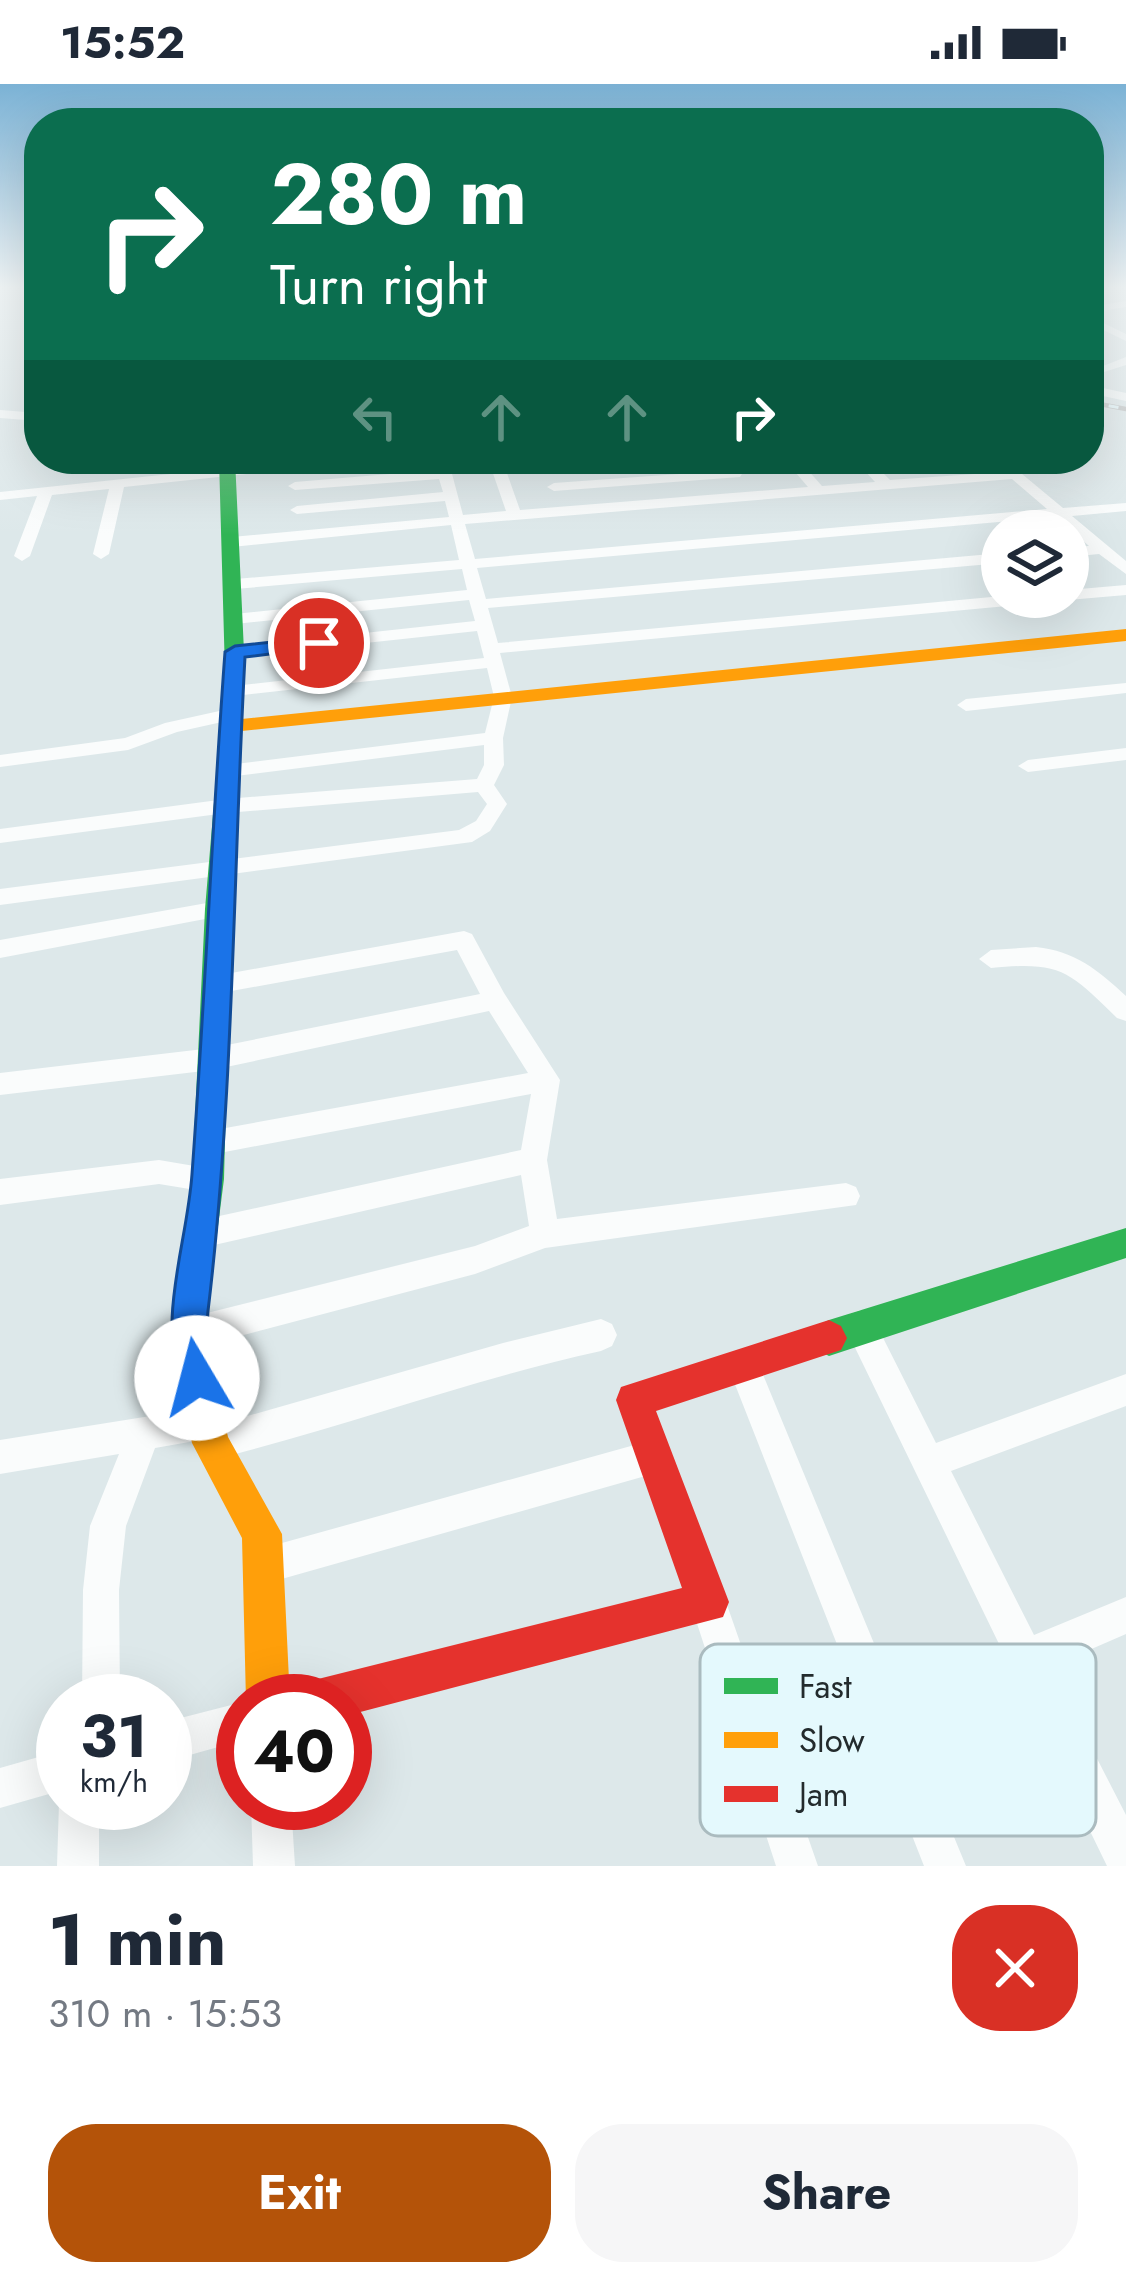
<!DOCTYPE html>
<html lang="en">
<head>
<meta charset="utf-8">
<style>
  :root { --surface:#fff; --page:#f6f6f7; --text:#1f2937; --muted:#747a83; --accent:#b45309 }
  body { margin:0; font-family:Jost,sans-serif; background:var(--page); color:var(--text); height:100vh; display:flex; flex-direction:column; font-size:45px; white-space:nowrap }
  * { box-sizing:border-box; margin:0 }
  p { font-size:39px; color:var(--muted) }
  .icon { flex:none; width:66px; height:66px; fill:none; stroke:currentColor; stroke-width:2; stroke-linecap:round; stroke-linejoin:round }
  .map { position:relative; height:1782px; overflow:hidden }
  .details { display:flex; flex-direction:column; background:var(--surface); flex:1 }
  .details>* { flex:none }
  .banner { position:absolute; left:24px; top:24px; width:1080px; height:366px; border-radius:48px; box-shadow:0 12px 48px #0002; background:#0b6e4f; color:#fff; overflow:hidden }
  .buttons { position:absolute; left:981px; top:426px; display:grid; gap:24px }
  .buttons a { display:grid; place-items:center; width:108px; height:108px; border-radius:50%; background:var(--surface); box-shadow:0 12px 48px #0002; font-size:60px }
  .speed { position:absolute; left:36px; top:1590px; display:flex; gap:24px; font-size:60px; font-weight:700; text-align:center }
  .speed>* { display:grid; place-content:center; width:156px; height:156px; border-radius:50%; background:var(--surface); box-shadow:0 12px 48px #0002; line-height:1 }
  .speed small { font-size:30px; font-weight:400 }
  .speed .limit { border:18px solid #d22; background:#fff; color:#111 }
  .pin { position:absolute; display:grid; place-items:center; width:102px; height:102px; color:#fff; margin:-51px; border:6px solid #fff; border-radius:50%; box-shadow:0 3px 12px #0007 }
  .me { position:absolute; width:132px; margin:-66px; rotate:352deg; stroke-linejoin:round; filter:drop-shadow(0 0 9px #0008) }
  .turn { display:flex; align-items:center; gap:42px; height:252px; padding:0 48px; font-size:54px }
  .turn .icon { width:156px; height:156px; stroke-width:2.5 }
  .turn b { display:block; font-size:84px; line-height:102px }
  .lanes { display:flex; align-items:center; height:114px; padding:0 48px; background:#0003; justify-content:center; gap:60px; direction:ltr }
  .lanes .off { opacity:.35 }
  .round { display:grid; place-items:center; flex:none; width:126px; height:126px; border-radius:48px; background:var(--page) }
  .head { display:flex; align-items:center; justify-content:space-between; height:204px; padding:0 48px }
  h1 { font-size:72px; font-weight:700; line-height:90px }
  .action { display:flex; gap:24px; margin-top:auto; padding:24px 48px }
  .action a { flex:1; height:138px; border-radius:48px; background:var(--accent); color:#fff; font-size:48px; font-weight:700; line-height:138px; text-align:center }
  .action a+a { background:var(--page); color:var(--text) }
  .status { display:flex; justify-content:space-between; align-items:center; height:84px; padding:0 60px; background:var(--surface); direction:ltr }
  .status svg { height:33px; fill:currentColor }
  .map>svg:first-child { display:block }
</style>
</head>
<body>
<div class="status"><b>15:52</b><svg viewBox="0 0 49 12"><path d="M0 12V9h3v3zM5 12V6h3v6zM10 12V3h3v9zM15 12V0h3v12zM26 1h20v11H26zM47 4h2v5h-2z"/></svg></div>
<div class="map">
<svg width="1126" height="1782" viewBox="0 0 1126 1782">
  <rect width="100%" height="100%" fill="#dde8ea"/>
  <g fill="none" stroke-linecap="round" stroke-linejoin="round">
    <path fill="#fafcfc" fill-rule="evenodd" d="M1126 217V223L1089 229V223Z
      M1089 232 1126 250V257L1089 239Z
      M1126 273V281L1104 288 1098 284Z
      M1089 301 1126 309V317L1089 309Z
      M0 326 39 329V337L0 334Z
      M312 375H358L351 379 124 403 109 470 101 475 93 470 109 405 52 411 30 472 22 477 14 472 37 412 0 416V408Z
      M434 375H448L463 431 506 427 488 375H502L520 426 808 403 784 375H798L822 402 875 398 854 375H869L890 396 1003 388 989 375H1004L1063 424 1126 419V427L1072 432 1126 477V490L1099 470 1068 473V463L1089 462 1056 433 477 484 486 515 1002 469V479L488 524 498 559 1002 512 1057 513 1049 518 500 569 512 613 503 654 504 681 494 701 507 720 490 747 472 758 0 821V805L459 746 476 737 487 720 478 708 226 729 0 759V745L226 715 477 695 484 681V661L228 693 218 687 228 681 485 649 494 613 487 584 234 612 225 607 234 602 484 574 477 547 235 573 226 568 235 563 475 537 469 516 235 540 227 535 235 530 467 506 462 485 235 505 227 500 235 495 459 476 451 441 232 463 224 458 232 453 449 433 445 417 297 430 290 426 297 422 443 408 439 395 295 406 288 402 295 398 437 386ZM1012 395 1047 425 475 475 465 440Z
      M570 375H634L627 379 544 385 537 381Z
      M735 386 742 390 740 393 554 407 547 403 554 399Z
      M1126 501V511L1068 516 1061 513H1068V506Z
      M1126 599V609L966 627 957 621 966 615Z
      M233 624 242 630 240 634 177 648 128 666 0 683V671L125 654 165 639Z
      M1126 664V676L1028 688 1018 682 1028 676Z
      M218 817 226 819 229 825 226 831 0 874V856Z
      M464 847 472 850 504 909 560 996 547 1076 557 1135 846 1099 856 1103 860 1112 856 1121 545 1164 475 1190 187 1266 176 1261 171 1250 176 1239 187 1234 475 1162 529 1142 521 1091 201 1164 191 1160 186 1150 191 1140 201 1136 521 1066 531 1010 209 1071 199 1067 195 1059 199 1051 209 1047 528 989 489 927 212 986 0 1011V989L212 964 480 910 457 866 215 910 206 908 203 901 206 894 215 892Z
      M1036 863C1075 867 1098 886 1126 912V937L1117 934C1069 887 1061 877 991 884L979 875 991 866Z
      M159 1076 218 1086 222 1095 218 1104 208 1108 159 1100 0 1121V1095Z
      M860 1226 871 1230 936 1359 1126 1290V1322L951 1387 1034 1551 1126 1513V1550L1050 1583 1126 1731V1782H1107L844 1241 849 1230Z
      M601 1235 612 1240 617 1251 612 1262 601 1267C469 1296 343 1344 211 1376L199 1371 195 1357 155 1364 126 1442 119 1506 120 1617H82L83 1506 90 1442 119 1370 0 1390V1356L207 1323 219 1327 223 1339 503 1259Z
      M743 1264 754 1269 966 1782H924L727 1280 732 1269Z
      M656 1355 668 1360 673 1372 668 1384 656 1389 264 1500 251 1495 246 1482 251 1469 264 1464Z
      M708 1500 721 1505 726 1518 818 1782H776L690 1518 695 1505Z
      M243 1618V1656L165 1678V1638Z
      M63 1666V1706L0 1724V1684Z
      M63 1709V1719H99V1782H57L59 1719Z
      M251 1719H291L295 1782H253Z"/>
    <path fill="#30b455" fill-rule="evenodd" d="M219 375H235L245 589 231 825 224 1095 207 1229 202 1241 190 1246 178 1241 173 1229 192 1095 205 825 225 589Z
      M1126 1144V1174L829 1272 817 1266 811 1254 817 1242 829 1236Z"/>
    <path fill="#ff9f0a" fill-rule="evenodd" d="M1126 545V557L232 648 221 642 232 636Z
      M190 1212 202 1217 207 1229 205 1250 228 1353 282 1450 290 1617H246L242 1454 192 1359 169 1250 178 1217Z"/>
    <path fill="#e5322d" fill-rule="evenodd" d="M829 1236 841 1242 847 1254 841 1266 656 1327 729 1518 723 1533 345 1632V1617H296L303 1602 318 1595 682 1504 616 1316 621 1303Z"/>
    <g stroke="#b8baba" stroke-width="4.5">
      <path id="rail" d="M1089 318 1126 325"/>
    </g>
    <use href="#rail" stroke="#e4f9fd" stroke-width="3" stroke-dasharray="10" stroke-linecap="butt"/>
  </g>
  <linearGradient id="sky" x2="0" y2="1"><stop stop-color="#7bb2d5"/><stop offset="0.45" stop-color="#f0f5f6"/><stop offset="1" stop-color="#f0f5f6" stop-opacity="0"/></linearGradient>
  <rect width="1126" height="451" fill="url(#sky)"/>
  <path fill="#1a73e8" stroke="#114b97" stroke-width="3" d="M319 553 326 555V563L245 573C233 791 234 1011 208 1227 205 1254 220 1283 210 1307L197 1312 184 1307C155 1238 187 1162 192 1090 205 916 212 742 225 568L235 562Z"/>
  <rect x="700" y="1560" width="396" height="192" rx="18" fill="#e4f9fd" stroke="#aabbbf" stroke-width="3"/>
  <rect x="724" y="1594" width="54" height="16" fill="#30b455"/>
  <rect x="724" y="1648" width="54" height="16" fill="#ff9f0a"/>
  <rect x="724" y="1702" width="54" height="16" fill="#e5322d"/>
  <g font-size="33" fill="#232b2d">
    <text x="799" y="1614">Fast</text>
    <text x="799" y="1668">Slow</text>
    <text x="799" y="1722">Jam</text>
  </g>
</svg>
<div class="buttons">
<a><svg class="icon" aria-label="layers" viewBox="0 0 24 24"><path d="M12 4l9 5-9 5-9-5zM3 14l9 5 9-5"/></svg></a>
</div>
<div class="speed"><div>31<small>km/h</small></div><div class="limit">40</div></div>
<div class="pin" style="left:319px;top:559px;background:#d93025"><svg class="icon" aria-label="arrive" viewBox="0 0 24 24"><path d="M6 21V4h12l-3 4 3 4H6"/></svg></div>
<svg class="me" style="left:197px;top:1294px" viewBox="-20 -20 40 40"><circle r="19" fill="#fff"/><path d="M0-13L10 11 0 6-10 11z" fill="#1a73e8"/></svg>
<div class="banner">
<div class="turn"><svg class="icon" aria-label="right" viewBox="0 0 24 24"><path d="M7 20v-9h11M14 6l5 5-5 5"/></svg><div><b>280 m</b>Turn right</div></div>
<div class="lanes"><svg class="icon off" aria-label="left" viewBox="0 0 24 24"><path d="M17 20v-9H6M10 6l-5 5 5 5"/></svg><svg class="icon off" aria-label="ahead" viewBox="0 0 24 24"><path d="M12 20V5M6 11l6-6 6 6"/></svg><svg class="icon off" aria-label="ahead" viewBox="0 0 24 24"><path d="M12 20V5M6 11l6-6 6 6"/></svg><svg class="icon" aria-label="right" viewBox="0 0 24 24"><path d="M7 20v-9h11M14 6l5 5-5 5"/></svg></div>
</div>
</div>
<section class="details">
<div class="head"><div><h1>1 min</h1><p>310 m · 15:53</p></div><a class="round" style="background:#d93025;color:#fff"><svg class="icon" aria-label="close" viewBox="0 0 24 24"><path d="M6 6l12 12M18 6L6 18"/></svg></a></div>
<div class="action"><a>Exit</a><a>Share</a></div>
</section>
</body>
</html>
